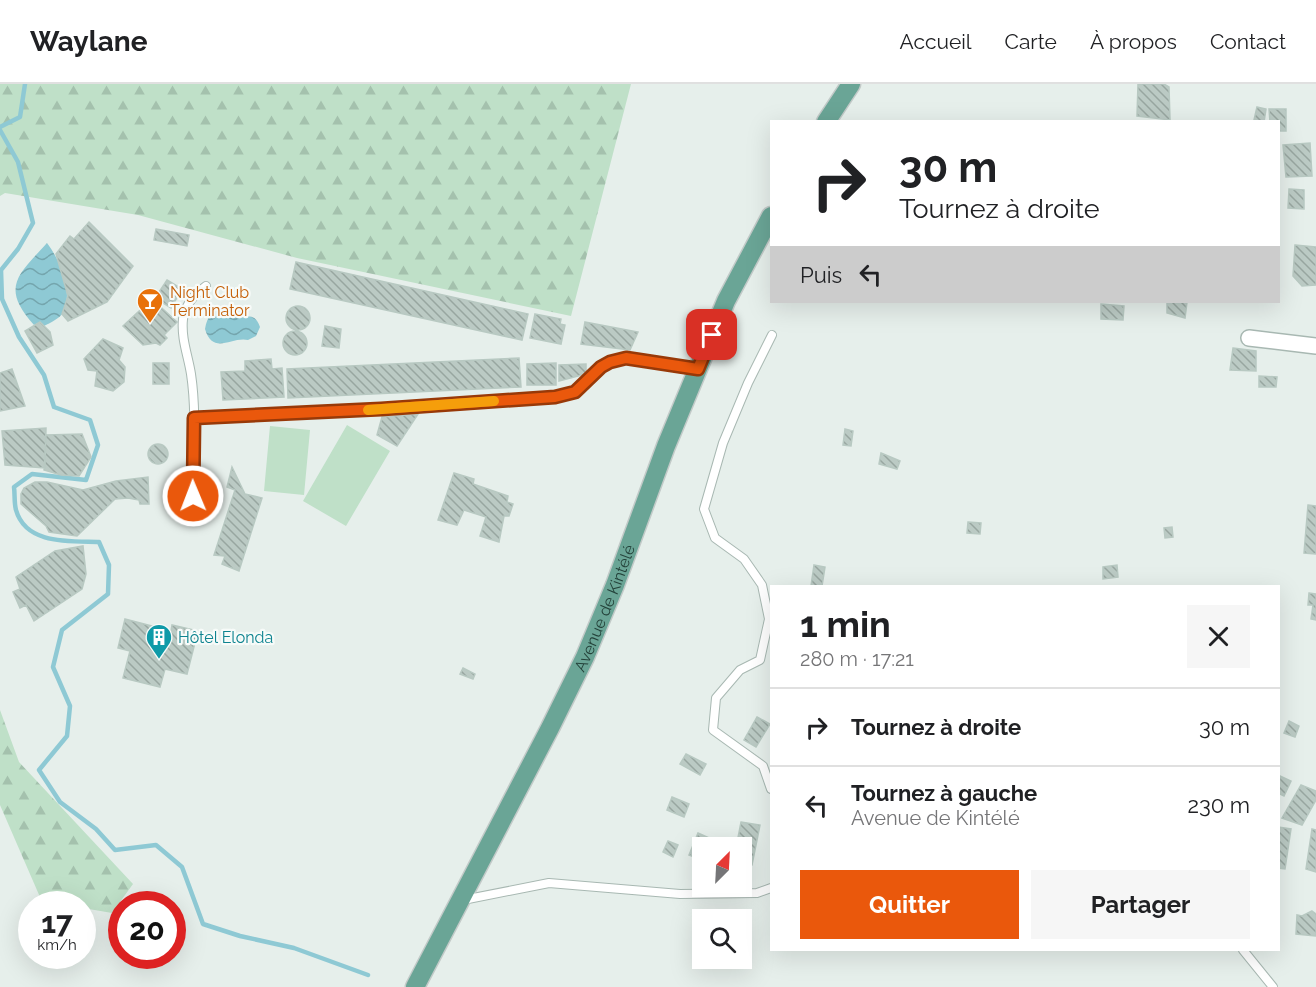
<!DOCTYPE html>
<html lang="fr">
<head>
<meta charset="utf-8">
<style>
  :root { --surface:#fff; --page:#f6f6f6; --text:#202124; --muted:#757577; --line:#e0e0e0; --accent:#ea580c }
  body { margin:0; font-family:Raleway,sans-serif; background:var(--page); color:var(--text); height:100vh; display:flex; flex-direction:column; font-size:22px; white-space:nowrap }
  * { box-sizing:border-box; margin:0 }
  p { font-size:20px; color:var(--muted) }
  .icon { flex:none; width:33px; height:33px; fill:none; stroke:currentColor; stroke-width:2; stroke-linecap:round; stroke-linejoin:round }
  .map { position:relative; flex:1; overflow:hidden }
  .details { position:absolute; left:770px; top:501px; width:510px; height:366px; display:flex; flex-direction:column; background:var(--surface); border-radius:0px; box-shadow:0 6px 24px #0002 }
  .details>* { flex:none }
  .hud { position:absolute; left:770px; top:36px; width:510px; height:183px; border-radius:0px; box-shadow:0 6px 24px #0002; background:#fff; color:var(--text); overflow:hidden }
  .needle { width:39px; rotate:24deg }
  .buttons { position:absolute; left:692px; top:753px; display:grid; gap:12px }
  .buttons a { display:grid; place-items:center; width:60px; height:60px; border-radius:0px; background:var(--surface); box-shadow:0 6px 24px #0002; font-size:30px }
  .speed { position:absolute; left:18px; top:807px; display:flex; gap:12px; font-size:30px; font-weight:700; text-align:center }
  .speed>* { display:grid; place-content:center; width:78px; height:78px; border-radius:50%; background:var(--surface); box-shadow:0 6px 24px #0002; line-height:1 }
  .speed small { font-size:15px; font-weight:400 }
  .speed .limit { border:9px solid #d22; background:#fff; color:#111 }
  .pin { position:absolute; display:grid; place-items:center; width:51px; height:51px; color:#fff; margin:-26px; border-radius:12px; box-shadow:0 3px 9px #0006 }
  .me { position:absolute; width:66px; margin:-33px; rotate:359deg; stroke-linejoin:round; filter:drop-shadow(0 0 4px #0008) }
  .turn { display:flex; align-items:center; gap:21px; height:126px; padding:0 30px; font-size:27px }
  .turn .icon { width:78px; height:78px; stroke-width:2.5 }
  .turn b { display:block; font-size:42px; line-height:51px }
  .then { display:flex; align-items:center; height:57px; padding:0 30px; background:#0003; gap:12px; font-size:22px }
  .round { display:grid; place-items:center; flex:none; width:63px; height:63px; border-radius:0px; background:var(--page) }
  .summary { display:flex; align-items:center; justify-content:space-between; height:102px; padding:0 30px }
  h1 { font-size:36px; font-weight:700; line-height:45px }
  .primary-button { display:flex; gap:12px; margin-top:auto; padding:12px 30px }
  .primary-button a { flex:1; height:69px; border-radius:0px; background:var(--accent); color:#fff; font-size:24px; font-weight:700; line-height:69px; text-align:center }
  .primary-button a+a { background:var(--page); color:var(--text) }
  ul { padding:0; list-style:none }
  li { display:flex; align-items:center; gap:18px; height:78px; padding:0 30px; border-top:2px solid var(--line) }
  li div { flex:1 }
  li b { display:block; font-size:22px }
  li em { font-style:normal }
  header { display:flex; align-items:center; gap:36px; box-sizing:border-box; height:84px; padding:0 30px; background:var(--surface); border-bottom:2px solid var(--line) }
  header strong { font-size:28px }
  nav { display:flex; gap:33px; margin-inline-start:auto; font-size:21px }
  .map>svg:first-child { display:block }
</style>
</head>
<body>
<header>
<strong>Waylane</strong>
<nav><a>Accueil</a><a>Carte</a><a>À propos</a><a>Contact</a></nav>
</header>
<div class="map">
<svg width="1316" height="903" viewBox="0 0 1316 903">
  <defs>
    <pattern id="forest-firs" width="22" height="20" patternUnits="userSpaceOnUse" patternTransform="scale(1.5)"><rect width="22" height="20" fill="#bfe0c8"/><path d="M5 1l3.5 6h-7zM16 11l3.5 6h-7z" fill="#a4c1ad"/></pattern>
    <pattern id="water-waves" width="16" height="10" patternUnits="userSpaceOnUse" patternTransform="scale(1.5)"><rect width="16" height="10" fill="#8ec9d4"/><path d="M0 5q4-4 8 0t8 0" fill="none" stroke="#74a5ad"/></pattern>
    <pattern id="building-back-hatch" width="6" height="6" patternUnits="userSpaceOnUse" patternTransform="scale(1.5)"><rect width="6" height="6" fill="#bbcac4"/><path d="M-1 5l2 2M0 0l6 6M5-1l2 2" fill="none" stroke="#98a6a0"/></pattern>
  </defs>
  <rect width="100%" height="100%" fill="#e6efeb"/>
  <path fill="url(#forest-firs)" d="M0 0H631L571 232 297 174 138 131 5 109 0 112Z
    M0 626 19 678 133 800 112 829 83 824 82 820H43L0 721Z"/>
  <path fill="#bfe0c8" d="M347 341 390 367 346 442 303 417Z
    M270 342 310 346 304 411 264 407Z"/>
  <path fill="url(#water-waves)" d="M47 159C60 176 74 208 63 229 60 234 50 239 44 242L40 238 34 241C0 203 18 191 47 159Z
    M225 224C230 226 235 230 240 231 251 233 256 231 260 243L256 252 248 256C232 252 213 272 205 245 207 232 213 226 225 224Z"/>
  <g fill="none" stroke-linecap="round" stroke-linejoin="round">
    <path stroke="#8ec9d4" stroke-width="4.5" d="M0 43 20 33 25 0
      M0 46 18 78 33 139 18 165 1 186 2 215 19 253 44 291 54 323 90 336 98 361 86 396 32 390 14 403C15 410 14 419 16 426 26 461 70 457 99 458L109 481 108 510 62 546 53 583 70 622 67 652 39 686 60 718 96 745 115 766 156 761 182 783 203 840 240 852 294 864 368 891"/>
  </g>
  <path fill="url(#building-back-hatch)" stroke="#b8c9c2" stroke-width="1.5" d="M1138 0H1164L1169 3 1170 36 1137 32Z
    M1257 23 1266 25 1264 38 1254 36Z
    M1269 25H1286V47H1278V38H1270Z
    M1310 59 1312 92 1286 93 1283 61Z
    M1289 105 1304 106V125L1288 124Z
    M89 138 133 182 107 218 68 237 62 230 68 212 56 170 70 152 74 155Z
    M156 145 189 151 187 162 154 156Z
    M1295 161 1316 163V201L1302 202 1293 192Z
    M296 178 528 230 522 256 290 205Z
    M167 196 182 205 171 224 155 214Z
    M152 215 177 238 164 251 167 254 160 261 156 259 143 261 123 242Z
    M1167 218H1187L1185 234 1167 229Z
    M1101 220 1124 222 1123 236 1101 235Z
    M286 234a12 12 0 1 1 24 0a12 12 0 1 1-24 0Z
    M535 230 561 235 560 240 565 241 561 260 530 254Z
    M40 238 50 248 53 261 37 269 25 247Z
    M585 238 638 248 630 266 581 260Z
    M325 242 341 245 339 264 322 262Z
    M283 259a12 12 0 1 1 24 0a12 12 0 1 1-24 0Z
    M103 255 123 264 119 276 125 283 124 298 113 307 95 302 97 287 88 286 84 275Z
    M1233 264 1256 267V287L1230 286Z
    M519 274 521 303 288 314 287 285Z
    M271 275 272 285 282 284 284 313 223 316 221 288 245 287V277Z
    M153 279H169V300H153Z
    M556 279V301H527V280Z
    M586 280V290L559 297V281Z
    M12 285 25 322 0 327V289Z
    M1259 292 1277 293 1276 303H1259Z
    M418 330 397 362 377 351 382 333Z
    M46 344 45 384 5 381 2 347Z
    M845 345 853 347 851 362 843 361Z
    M82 350 91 373 79 392 61 391 44 386 46 351Z
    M148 370a10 10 0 1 1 20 0a10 10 0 1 1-20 0Z
    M881 369 900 377 897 385 879 380Z
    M232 383 245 410 262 414 239 487 222 480 225 472 214 471 235 406 227 403Z
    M454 389 474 395 473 400 508 412 507 418 513 420 509 432H504L499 458 480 452 486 433 464 426 457 441 438 436Z
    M148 393 149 420H140L139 416 128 414 115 415 77 452 49 448 46 442 21 420V410L24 404 35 398H47L83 406 116 397Z
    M1308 421 1316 422V470L1304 469Z
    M968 438 981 439 980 450 967 449Z
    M1172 443 1173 453 1165 454 1164 444Z
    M83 462 86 490 82 505 34 537 26 521 20 524 13 508 20 505 16 493 55 467Z
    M814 481 825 483 822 502H811Z
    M1117 481 1118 493 1103 495V483Z
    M1309 509 1316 510V536L1311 535 1313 521H1308Z
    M125 535 171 547 172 541 198 547 187 590 165 585 160 603 123 594 130 567 118 564Z
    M463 584 475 590 473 595 460 590Z
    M757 633 770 640 756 663 744 656Z
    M1289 637 1299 642 1295 653 1284 649Z
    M686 670 706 680 700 691 680 680Z
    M1280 692 1291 697 1284 712 1278 709Z
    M1301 701 1316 707V716L1302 741 1282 734Z
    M672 713 689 720 684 733 667 726Z
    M741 738 760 741 752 781 741 779V764H736Z
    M1278 743 1291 745 1285 785 1278 784Z
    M1312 745 1316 746V788L1306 785Z
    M698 749 709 754 705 764H702L700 775 689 771Z
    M668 757 678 761 673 773 663 768Z
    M1312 827 1316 830V852L1296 850 1297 831 1302 832Z"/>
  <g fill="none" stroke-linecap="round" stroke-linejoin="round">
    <g stroke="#a8b8b2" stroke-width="10">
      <path id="lane" d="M194 334 381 325 555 313C585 306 579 301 601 283 623 265 672 280 698 285
        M193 412C193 372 197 330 191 290 188 271 181 255 183 235 186 219 194 211 206 202
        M771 705 763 682 713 646 716 614 740 586 760 576 769 535 762 501 744 475 715 454 704 425 723 359 748 299 772 251
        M463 816 549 799 680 810 757 809 771 804
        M1243 866 1273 903"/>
    </g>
    <g stroke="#a8b8b2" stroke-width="18">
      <path id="street" d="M1249 254 1316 262"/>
    </g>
    <g stroke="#c2cac8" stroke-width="21">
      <g id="primary">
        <path d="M826 38 851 0"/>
        <path id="s1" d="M415 903 550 644 585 573 615 501 666 362 726 217 771 132"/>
      </g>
    </g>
    <use href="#lane" stroke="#fff" stroke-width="8"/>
    <use href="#street" stroke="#fff" stroke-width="15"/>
    <use href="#primary" stroke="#6aa596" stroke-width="18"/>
  </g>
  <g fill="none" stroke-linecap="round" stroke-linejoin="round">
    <g stroke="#983908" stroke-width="15">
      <path id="route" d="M193 412 194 334 381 325 555 313 575 308 601 283 610 278 626 274 698 285 712 251"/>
    </g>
    <use href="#route" stroke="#ea580c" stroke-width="10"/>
    <path stroke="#f59e0b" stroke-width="10" d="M368 326 494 317"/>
  </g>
  <defs>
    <g id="bar-pin" transform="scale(1.35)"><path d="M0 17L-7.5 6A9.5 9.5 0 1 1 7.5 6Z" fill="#e8710a" stroke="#f7fbf9"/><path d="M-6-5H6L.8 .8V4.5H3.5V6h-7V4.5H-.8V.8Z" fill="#fff"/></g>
    <g id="building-pin" transform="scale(1.35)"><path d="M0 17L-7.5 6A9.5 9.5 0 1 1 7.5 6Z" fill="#0f9aa8" stroke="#f7fbf9"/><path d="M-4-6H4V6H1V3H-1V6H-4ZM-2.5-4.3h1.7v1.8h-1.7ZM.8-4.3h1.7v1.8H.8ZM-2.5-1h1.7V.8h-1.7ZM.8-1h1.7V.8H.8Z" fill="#fff"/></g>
  </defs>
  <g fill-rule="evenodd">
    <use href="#bar-pin" x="150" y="217"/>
    <use href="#building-pin" x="159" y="553"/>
  </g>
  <g text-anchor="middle" stroke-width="4.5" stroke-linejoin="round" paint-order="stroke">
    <g font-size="16" fill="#c56008" stroke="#f7fbf9" text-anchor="start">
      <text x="170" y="214">Night Club<tspan x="170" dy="18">Terminator</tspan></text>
    </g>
    <g font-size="16" fill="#24423a" stroke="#f7fbf9">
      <text dy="6" stroke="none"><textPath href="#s1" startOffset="424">Avenue de Kintélé</textPath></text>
    </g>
    <g font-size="16" fill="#0d838f" stroke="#f7fbf9" text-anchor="start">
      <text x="178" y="559">Hôtel Elonda</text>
    </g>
  </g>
</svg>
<div class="buttons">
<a><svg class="needle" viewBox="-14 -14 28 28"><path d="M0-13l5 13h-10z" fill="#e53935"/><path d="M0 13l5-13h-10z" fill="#757577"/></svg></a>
<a><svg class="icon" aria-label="search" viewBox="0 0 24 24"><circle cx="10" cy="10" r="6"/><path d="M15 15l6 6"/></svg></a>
</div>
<div class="speed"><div>17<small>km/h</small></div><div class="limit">20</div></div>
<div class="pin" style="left:712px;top:251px;background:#d93025"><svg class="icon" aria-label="arrive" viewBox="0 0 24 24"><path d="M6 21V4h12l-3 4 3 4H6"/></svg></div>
<svg class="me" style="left:193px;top:412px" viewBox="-20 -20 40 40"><circle r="17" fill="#ea580c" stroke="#fff" stroke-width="3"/><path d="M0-11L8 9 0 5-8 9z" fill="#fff"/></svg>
<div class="hud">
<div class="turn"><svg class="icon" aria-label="right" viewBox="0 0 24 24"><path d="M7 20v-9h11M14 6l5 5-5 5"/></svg><div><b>30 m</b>Tournez à droite</div></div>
<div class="then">Puis<svg class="icon" aria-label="left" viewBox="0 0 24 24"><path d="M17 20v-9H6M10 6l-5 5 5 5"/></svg></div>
</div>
<section class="details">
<div class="summary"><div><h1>1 min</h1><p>280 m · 17:21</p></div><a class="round"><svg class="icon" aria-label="close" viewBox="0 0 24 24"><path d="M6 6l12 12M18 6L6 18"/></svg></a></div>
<ul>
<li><svg class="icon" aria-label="right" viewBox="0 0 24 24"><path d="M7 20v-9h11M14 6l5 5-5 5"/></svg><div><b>Tournez à droite</b></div><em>30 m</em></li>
<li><svg class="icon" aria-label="left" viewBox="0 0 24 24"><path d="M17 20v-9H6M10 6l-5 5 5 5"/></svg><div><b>Tournez à gauche</b><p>Avenue de Kintélé</p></div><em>230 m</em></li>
</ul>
<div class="primary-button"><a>Quitter</a><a>Partager</a></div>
</section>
</div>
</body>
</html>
